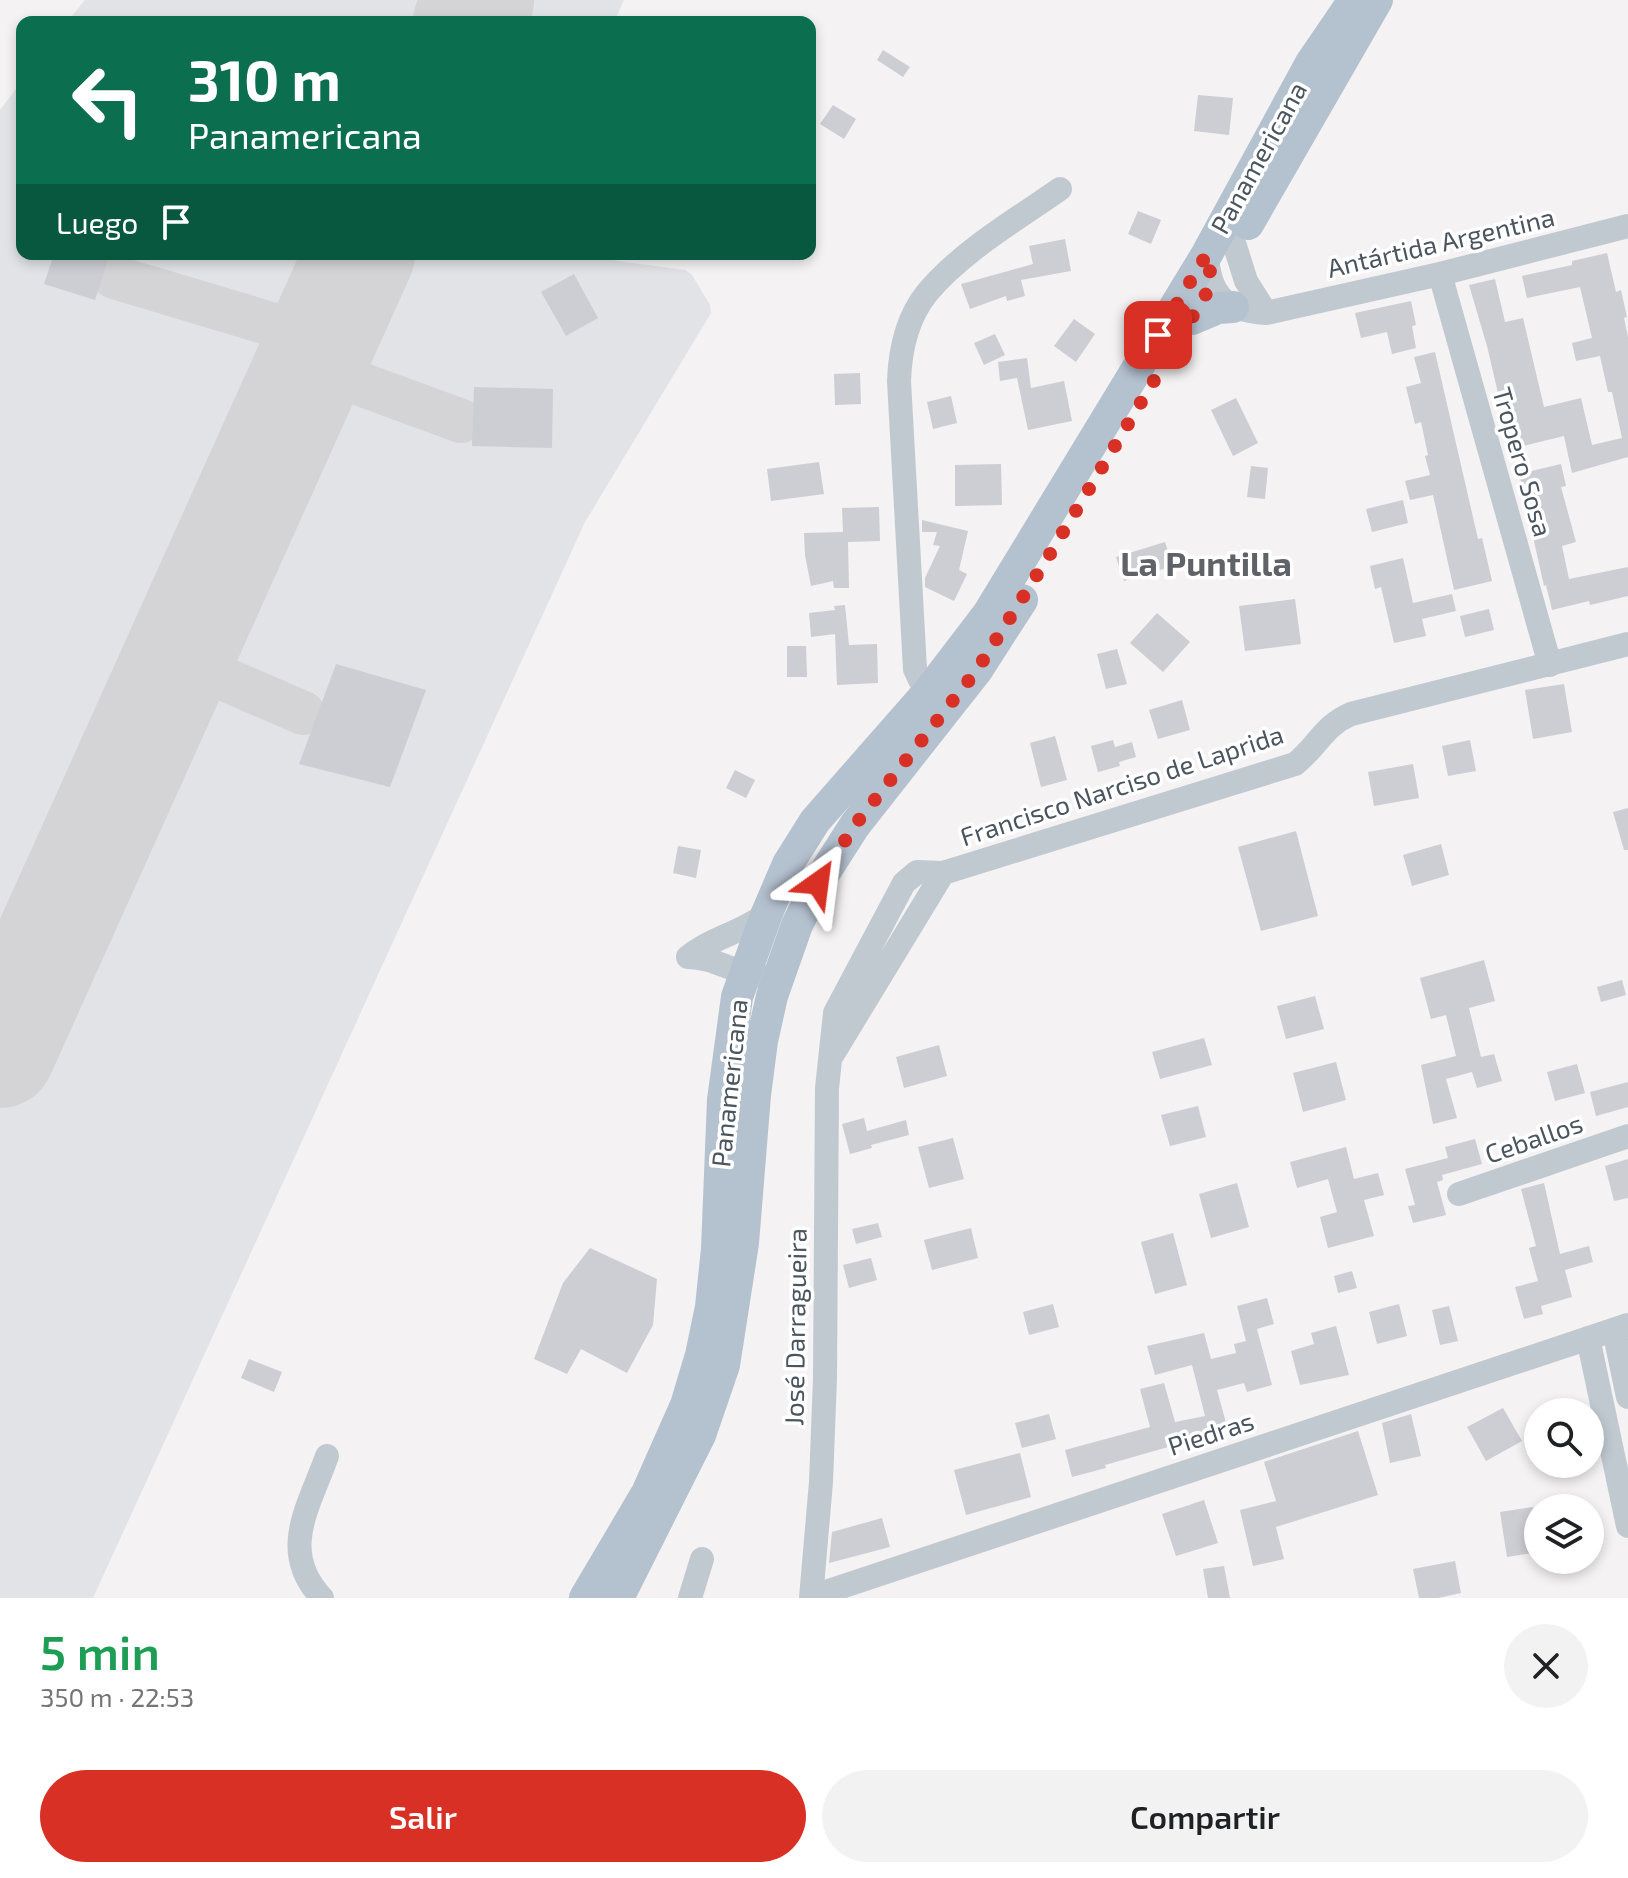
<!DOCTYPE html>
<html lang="es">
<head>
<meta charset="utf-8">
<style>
  :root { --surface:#fff; --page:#f2f2f2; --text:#202124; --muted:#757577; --accent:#d93025 }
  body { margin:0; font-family:"Exo 2",sans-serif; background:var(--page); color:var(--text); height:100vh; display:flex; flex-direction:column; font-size:30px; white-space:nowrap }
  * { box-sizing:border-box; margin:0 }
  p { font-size:26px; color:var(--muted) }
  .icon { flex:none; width:44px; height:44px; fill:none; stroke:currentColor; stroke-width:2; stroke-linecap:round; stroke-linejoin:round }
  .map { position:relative; height:1598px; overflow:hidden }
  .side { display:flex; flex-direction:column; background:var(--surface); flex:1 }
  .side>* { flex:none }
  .hud { position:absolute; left:16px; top:16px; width:800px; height:244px; border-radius:16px; box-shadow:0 4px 12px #0003; background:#0b6e4f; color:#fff; overflow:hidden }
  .controls { position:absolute; left:1524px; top:1398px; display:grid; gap:16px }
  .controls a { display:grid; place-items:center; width:80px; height:80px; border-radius:50%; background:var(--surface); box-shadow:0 4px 12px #0003; font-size:40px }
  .pin { position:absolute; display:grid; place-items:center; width:68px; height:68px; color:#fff; margin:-34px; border-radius:16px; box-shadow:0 4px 12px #0006 }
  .me { position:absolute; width:88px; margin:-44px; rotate:31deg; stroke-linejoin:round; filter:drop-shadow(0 0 6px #0008) }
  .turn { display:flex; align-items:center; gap:28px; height:168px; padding:0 40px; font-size:36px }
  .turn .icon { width:104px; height:104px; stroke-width:2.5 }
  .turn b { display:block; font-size:56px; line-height:68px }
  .then { display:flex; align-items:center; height:76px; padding:0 40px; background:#0003; gap:16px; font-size:30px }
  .round { display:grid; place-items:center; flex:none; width:84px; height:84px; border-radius:42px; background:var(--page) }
  .head { display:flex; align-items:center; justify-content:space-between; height:136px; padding:0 40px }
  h1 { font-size:48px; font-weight:600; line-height:60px; color:#1e9e55 }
  .primary-button { display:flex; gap:16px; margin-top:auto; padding:16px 40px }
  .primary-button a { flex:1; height:92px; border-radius:48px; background:var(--accent); color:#fff; font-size:32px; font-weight:600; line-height:92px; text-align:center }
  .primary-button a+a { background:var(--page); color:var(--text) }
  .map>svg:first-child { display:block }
</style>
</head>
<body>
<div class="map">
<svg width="1628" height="1598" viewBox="0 0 1628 1598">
  <rect width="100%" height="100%" fill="#f4f2f2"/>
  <path fill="#e1e3e6" d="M85 0H624L614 22H67Z
    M22 81V254H567L685 270 692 275 710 305 711 313 585 522 93 1598H0V110Z"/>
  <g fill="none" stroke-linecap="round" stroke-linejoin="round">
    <path stroke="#d4d4d7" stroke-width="44" d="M114 277 321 339
      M343 290 336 343 345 372
      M292 403 341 382H355L461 421
      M191 627 188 647 199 668
      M161 693 184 671 199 668 303 713"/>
    <path stroke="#d4d4d7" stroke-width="110" d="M468 22 479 0
      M0 1053 360 254"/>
  </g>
  <path fill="#ccced4" d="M883 50 910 67 903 77 877 60Z
    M1198 95 1233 98 1229 135 1194 131Z
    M833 105 856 119 844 139 820 124Z
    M1138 211 1161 220 1151 244 1128 234Z
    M1065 239 1071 271 1021 280 1025 296 1007 301 1006 296 970 309 961 284 1033 264 1029 246Z
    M1607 253 1616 292 1621 290 1627 317 1624 318 1628 337V457L1572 473 1564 436 1511 449 1487 346 1469 285 1495 279 1505 322 1523 318 1544 407 1581 398 1592 445 1622 438 1612 392H1608L1600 356 1576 361 1572 343 1592 338 1580 287 1527 298 1522 276 1572 265V261Z
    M54 254H110L95 300 44 284Z
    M574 274 598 318 566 336 541 292Z
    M1411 301 1416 325 1412 326 1416 348 1392 354 1387 332 1361 338 1355 313Z
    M1074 319 1095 334 1076 362 1054 346Z
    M995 334 1005 355 984 365 974 343Z
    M1435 352 1478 539 1482 538 1492 581 1454 590 1433 495 1410 500 1405 481 1430 475 1425 456 1428 455 1421 422 1415 424 1406 387 1421 383 1414 357Z
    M1027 358 1031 388 1064 381 1072 421 1028 430 1017 378 1000 381 998 362Z
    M860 373 861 404 835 405 834 374Z
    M474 387 553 389 552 448 472 446Z
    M951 396 957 423 933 429 927 402Z
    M1236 398 1258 443 1233 456 1211 410Z
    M819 462 824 494 771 501 767 469Z
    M1001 464 1002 505 955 506V465Z
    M1561 464 1566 486 1561 487 1576 542 1562 546 1569 579 1628 567V596L1590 605 1589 601 1552 610 1546 585 1544 586 1519 474Z
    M1251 466 1268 468 1265 499 1247 497Z
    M1403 500 1408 523 1372 532 1366 509Z
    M879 507 880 541 848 542 849 588H834L833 581 811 586 805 555 804 533 843 532 842 508Z
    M922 520 968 531 959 570 967 574 954 601 925 587V578L940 546 933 545 937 532H922Z
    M1165 542 1173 566 1124 581 1116 557Z
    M1403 558 1413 603 1452 594 1456 611 1422 619 1426 636 1394 643 1381 587 1375 589 1370 566Z
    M1295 599 1301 644 1245 651 1239 606Z
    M845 605 849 645 877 644 878 683 837 685 835 634 811 637 809 613 835 610 834 606Z
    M1489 609 1494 630 1465 637 1460 616Z
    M1157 613 1190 642 1163 672 1130 643Z
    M787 646H806L807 677H787Z
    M1117 649 1127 684 1106 689 1097 654Z
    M336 664 426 690 390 787 299 764Z
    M1564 684 1572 732 1533 739 1525 690Z
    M1182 700 1190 730 1158 739 1149 710Z
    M1055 736 1067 780 1041 787 1030 743Z
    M1113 740 1115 747 1132 742 1136 757 1119 762 1120 766 1098 772 1091 746Z
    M1470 740 1476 771 1448 776 1442 746Z
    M1413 764 1419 798 1374 806 1368 772Z
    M735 770 755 780 746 798 726 788Z
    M1628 808V850H1624L1613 812Z
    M1296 831 1318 916 1261 931 1238 847Z
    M1441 844 1449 875 1412 886 1403 855Z
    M678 846 701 850 696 878 673 873Z
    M1484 960 1495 1001 1469 1008 1481 1057 1494 1054 1502 1081 1477 1088 1472 1072 1446 1079 1457 1118 1433 1124 1421 1065 1456 1056 1446 1015 1431 1019 1420 978Z
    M1622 980 1626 995 1601 1002 1597 987Z
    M1315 996 1324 1029 1286 1039 1277 1006Z
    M1204 1038 1212 1065 1160 1079 1152 1052Z
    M939 1045 947 1076 904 1088 896 1057Z
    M1336 1062 1346 1100 1303 1112 1293 1073Z
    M1577 1064 1585 1093 1555 1101 1547 1072Z
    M1628 1082V1107L1596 1116 1590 1092Z
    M1198 1106 1206 1137 1170 1146 1161 1115Z
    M864 1118 867 1131 906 1120 909 1135 871 1145 872 1148 850 1154 842 1124Z
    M953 1138 964 1179 929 1188 918 1147Z
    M1475 1139 1482 1164 1442 1175 1443 1180 1437 1182 1446 1215 1413 1223 1408 1206 1415 1205 1405 1169 1448 1158 1445 1147Z
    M1346 1147 1354 1179 1378 1173 1384 1195 1364 1200 1374 1236 1328 1248 1320 1217 1337 1212 1328 1179 1297 1188 1290 1162Z
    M1628 1159V1198L1614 1201 1605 1166Z
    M1237 1183 1249 1227 1211 1238 1199 1194Z
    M1544 1183 1560 1254 1589 1246 1593 1262 1565 1270 1572 1297 1541 1306 1543 1314 1524 1319 1515 1287 1538 1281 1529 1248 1536 1246 1521 1189Z
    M878 1223 882 1237 856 1244 852 1229Z
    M971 1228 978 1258 932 1270 924 1240Z
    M1173 1233 1187 1285 1155 1294 1141 1242Z
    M590 1248 657 1279 653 1325 627 1373 581 1349 567 1374 534 1359 563 1283Z
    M871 1258 877 1280 849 1288 843 1265Z
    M1352 1271 1357 1288 1338 1293 1334 1276Z
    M1267 1298 1274 1324 1257 1329 1272 1385 1247 1392 1244 1383 1217 1390 1228 1430 1105 1465 1106 1468 1072 1477 1065 1450 1150 1427 1140 1389 1164 1383 1175 1422 1205 1416 1192 1365 1155 1375 1147 1346 1204 1333 1211 1359 1236 1353 1234 1344 1246 1341 1237 1306Z
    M1053 1304 1059 1327 1029 1335 1023 1312Z
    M1399 1304 1407 1336 1377 1344 1369 1312Z
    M1449 1306 1458 1341 1440 1345 1432 1310Z
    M1336 1326 1349 1375 1300 1385 1291 1351 1314 1344 1311 1333Z
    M249 1359 282 1372 274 1392 241 1378Z
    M1503 1408 1522 1441 1486 1461 1467 1427Z
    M1049 1414 1056 1439 1022 1448 1015 1423Z
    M1411 1414 1421 1456 1390 1463 1382 1423Z
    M1358 1431 1378 1495 1276 1527 1284 1559 1253 1566 1240 1510 1276 1501 1264 1462Z
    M1020 1453 1031 1497 966 1515 954 1470Z
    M1204 1500 1218 1543 1176 1556 1162 1514Z
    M1533 1507 1538 1552 1507 1557 1500 1512Z
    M882 1518 890 1547 829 1563 832 1532Z
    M1455 1561 1461 1593 1438 1598H1419L1413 1569Z
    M1224 1566 1230 1598H1208L1203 1569Z"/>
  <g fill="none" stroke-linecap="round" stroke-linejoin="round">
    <path stroke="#c1c9d0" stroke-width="24" d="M1235 246 1246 281 1266 313
      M1207 254C1209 295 1225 311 1266 313L1440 274 1628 226
      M1440 274 1550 665
      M930 690 920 680 915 669 899 381C900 351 907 318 927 293 962 251 1016 220 1060 189
      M688 957C715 957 735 974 761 976
      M688 957C712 937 743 933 767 913
      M833 1054 943 873
      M1459 1194 1628 1136
      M1614 1330 1628 1397
      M1588 1338 1628 1526
      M811 1597 1628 1325
      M322 1598C278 1551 309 1507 327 1456
      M690 1598 702 1559
      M811 1598 821 1482 825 1378 827 1088 835 1013 904 883 917 872 943 873 1295 764C1318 746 1323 726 1351 714L1628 644"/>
    <path stroke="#b4c1cf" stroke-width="32" d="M1248 224 1377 0
      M1192 319 1218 308 1233 307
      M585 1598 647 1493 686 1405 701 1355 711 1307 717 1249 723 1100 737 997 767 913 788 864 815 821 930 690 988 614 1207 254 1311 63 1354 0
      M618 1598 700 1435 724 1365 743 1243 755 1095 762 1041 772 996 797 925 818 883 855 825 977 670 1022 600"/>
  </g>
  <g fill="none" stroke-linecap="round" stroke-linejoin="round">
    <path stroke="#d93025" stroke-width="14" stroke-dasharray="0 25.2" d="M818 883 855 825 977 670 1047 559 1212 284 1207 254 1158 335"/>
  </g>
  <g text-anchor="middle" stroke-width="7" stroke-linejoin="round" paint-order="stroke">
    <g font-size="26" fill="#4b555f" stroke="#fff">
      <text transform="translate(1259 158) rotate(-61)" y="9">Panamericana</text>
      <text transform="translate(1441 243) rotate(-13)" y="9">Antártida Argentina</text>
      <text transform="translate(1522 462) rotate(74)" y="9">Tropero Sosa</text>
      <text transform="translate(1122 786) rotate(-18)" y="9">Francisco Narciso de Laprida</text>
      <text transform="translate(730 1083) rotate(-84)" y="9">Panamericana</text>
      <text transform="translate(1534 1139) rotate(-19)" y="9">Ceballos</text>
      <text transform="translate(796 1327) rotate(-89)" y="9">José Darragueira</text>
      <text transform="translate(1211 1434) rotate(-18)" y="9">Piedras</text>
    </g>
    <g font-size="34" font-weight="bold" fill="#5f6267" stroke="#fff">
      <text x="1206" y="576">La Puntilla</text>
    </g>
  </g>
</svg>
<div class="controls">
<a><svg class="icon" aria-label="search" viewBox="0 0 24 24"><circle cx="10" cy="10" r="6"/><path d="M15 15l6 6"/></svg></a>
<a><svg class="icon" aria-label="layers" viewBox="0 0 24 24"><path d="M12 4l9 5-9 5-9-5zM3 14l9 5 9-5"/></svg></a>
</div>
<div class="pin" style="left:1158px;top:335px;background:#d93025"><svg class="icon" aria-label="arrive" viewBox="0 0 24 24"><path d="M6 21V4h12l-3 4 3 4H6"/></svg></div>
<svg class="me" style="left:818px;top:883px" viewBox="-20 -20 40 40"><path d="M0-17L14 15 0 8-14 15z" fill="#d93025" stroke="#fff" stroke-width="4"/></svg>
<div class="hud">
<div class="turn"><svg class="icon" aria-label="left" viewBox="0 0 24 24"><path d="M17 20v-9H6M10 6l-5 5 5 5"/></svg><div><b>310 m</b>Panamericana</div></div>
<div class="then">Luego<svg class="icon" aria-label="arrive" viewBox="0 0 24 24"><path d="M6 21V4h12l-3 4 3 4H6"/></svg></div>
</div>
</div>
<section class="side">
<div class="head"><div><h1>5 min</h1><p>350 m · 22:53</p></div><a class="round"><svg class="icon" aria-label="close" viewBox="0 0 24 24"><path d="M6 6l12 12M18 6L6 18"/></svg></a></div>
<div class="primary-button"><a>Salir</a><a>Compartir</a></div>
</section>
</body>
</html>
